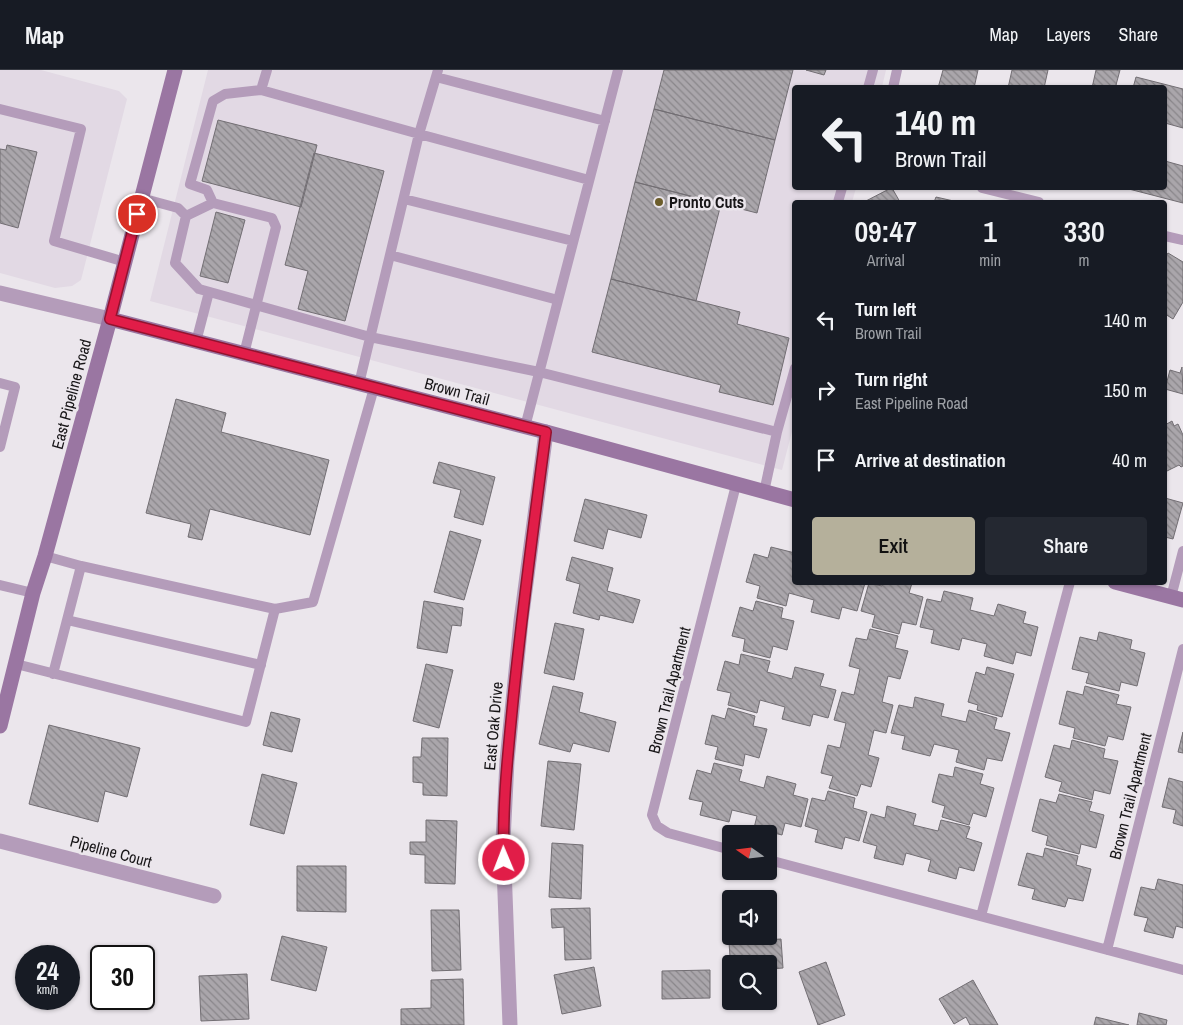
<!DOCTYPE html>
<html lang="en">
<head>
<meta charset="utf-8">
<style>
  :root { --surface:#171b24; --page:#242831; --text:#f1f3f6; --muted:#9ea1a6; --line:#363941; --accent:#b5b09b }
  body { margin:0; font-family:"Archivo Narrow",sans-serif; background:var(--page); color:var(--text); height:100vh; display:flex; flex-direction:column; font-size:19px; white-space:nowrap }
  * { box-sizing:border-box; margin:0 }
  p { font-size:16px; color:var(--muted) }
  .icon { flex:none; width:28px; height:28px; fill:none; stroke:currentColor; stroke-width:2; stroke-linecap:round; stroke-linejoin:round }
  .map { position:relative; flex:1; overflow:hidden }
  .side { position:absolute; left:792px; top:130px; width:375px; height:385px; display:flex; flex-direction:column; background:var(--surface); border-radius:5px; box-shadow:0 1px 4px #0004 }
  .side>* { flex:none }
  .guide { position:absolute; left:792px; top:15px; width:375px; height:105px; border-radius:5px; box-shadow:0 1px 4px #0004; background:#171b24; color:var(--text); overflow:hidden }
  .needle { width:32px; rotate:284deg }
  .controls { position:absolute; left:722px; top:755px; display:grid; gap:10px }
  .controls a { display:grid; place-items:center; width:55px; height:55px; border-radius:5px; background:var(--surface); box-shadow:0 1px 4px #0004; font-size:25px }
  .speed { position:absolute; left:15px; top:875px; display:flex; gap:10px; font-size:25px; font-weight:700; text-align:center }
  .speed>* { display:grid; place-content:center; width:65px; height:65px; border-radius:50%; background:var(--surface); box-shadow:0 1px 4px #0004; line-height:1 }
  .speed small { font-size:12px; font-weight:400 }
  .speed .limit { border:2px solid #111; border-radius:8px; background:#fff; color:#111 }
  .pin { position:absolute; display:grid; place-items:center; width:42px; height:42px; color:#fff; margin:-21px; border:2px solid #fff; border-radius:50%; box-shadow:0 1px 5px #0007 }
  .me { position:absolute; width:55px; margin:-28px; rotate:359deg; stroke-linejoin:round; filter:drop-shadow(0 0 4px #0008) }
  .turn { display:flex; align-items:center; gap:18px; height:105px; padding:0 20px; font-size:22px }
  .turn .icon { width:65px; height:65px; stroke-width:2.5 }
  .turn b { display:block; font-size:35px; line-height:42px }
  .eta { display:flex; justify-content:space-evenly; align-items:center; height:85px; text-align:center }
  .eta b { font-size:30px; font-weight:600; line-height:35px }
  .action { display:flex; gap:10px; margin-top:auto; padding:10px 20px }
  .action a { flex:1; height:58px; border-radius:5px; background:var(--accent); color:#111; font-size:20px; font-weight:600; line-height:58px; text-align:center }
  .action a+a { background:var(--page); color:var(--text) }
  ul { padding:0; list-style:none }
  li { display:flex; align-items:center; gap:15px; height:70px; padding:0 20px }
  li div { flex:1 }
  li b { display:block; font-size:19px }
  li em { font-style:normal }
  header { display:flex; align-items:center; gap:30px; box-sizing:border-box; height:70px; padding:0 25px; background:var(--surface); border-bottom:1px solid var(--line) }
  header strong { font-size:24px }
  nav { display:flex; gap:28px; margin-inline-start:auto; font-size:18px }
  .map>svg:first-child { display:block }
</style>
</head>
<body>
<header>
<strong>Map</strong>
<nav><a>Map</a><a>Layers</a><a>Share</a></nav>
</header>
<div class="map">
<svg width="1183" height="955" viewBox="0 0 1183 955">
  <defs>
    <pattern id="building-back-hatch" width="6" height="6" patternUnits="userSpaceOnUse" patternTransform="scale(1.25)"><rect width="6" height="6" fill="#aaa6ab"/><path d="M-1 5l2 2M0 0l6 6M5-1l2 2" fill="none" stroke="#89868a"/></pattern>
  </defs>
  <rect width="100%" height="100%" fill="#ebe6ec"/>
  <path fill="#e2d9e4" d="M0 0H41L119 21 127 29 81 210 72 216 55 218 0 203Z
    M208 0H886L882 17 795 18V118H856L852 132H795V350L782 400 150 231Z"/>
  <path fill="url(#building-back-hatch)" stroke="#726e73" d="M664 0H793L775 70 654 39Z
    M806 0H826L824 5Z
    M943 0H978L974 18H938Z
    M1012 0H1048L1044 18H1008Z
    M1096 0H1120L1116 15 1125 18H1092Z
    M1136 7 1183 19V58L1165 53V18H1133Z
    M654 39 775 70 757 143 635 112Z
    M218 50 317 75 301 137 202 111Z
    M7 75 37 82 18 158 0 153V79L6 80Z
    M314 83 384 101 345 251 298 239 308 201 285 195Z
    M1165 91 1183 96V133L1125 118H1165Z
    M635 112 721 134 696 231 611 209Z
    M892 118 900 132H864L891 118Z
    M936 127 958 132H934Z
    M216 142 245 150 228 213 200 206Z
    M1168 183 1183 192V232L1173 249 1165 244V187Z
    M611 209 740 242 737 254 789 268 773 335 719 322 721 315 592 282Z
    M1182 297 1183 324 1165 319 1170 300 1180 303Z
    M176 329 226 343 221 362 329 390 310 465 210 439 202 470 188 467 191 454 146 443Z
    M1172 351 1174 356 1178 354 1183 365V396L1181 397 1179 395 1165 402V355Z
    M439 392 495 407 483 455 454 447 461 420 433 413Z
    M1165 428 1183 433 1173 469 1165 467Z
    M585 429 647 445 641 468 608 459 603 479 574 471Z
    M450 461 481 470 464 530 434 522Z
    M771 477 795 483V512L865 513 857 541 842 537 839 549 811 542 814 530 789 523 786 536 757 528 760 516 746 512 754 484 768 488Z
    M572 487 613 498 607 521 640 530 633 553 600 545 599 550 573 543 580 514 566 510Z
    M883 512 912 513 909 523 923 527 916 555 902 552 899 564 872 557 875 545 861 541 869 513 882 516Z
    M944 521 973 528 970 540 994 546 998 534 1026 542 1023 553 1038 557 1031 586 1016 582 1013 594 984 586 987 574 962 568 959 580 931 573 934 560 920 557 927 529 941 532Z
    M424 531 463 538 461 556 452 555 447 583 417 578Z
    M756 531 783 538 781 548 794 551 787 580 773 576 770 588 743 581 745 569 732 566 740 537 753 541Z
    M555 553 584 559 574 610 544 603Z
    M870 559 898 566 895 578 908 581 900 609 888 606 882 632 893 635 886 663 874 660 868 685 879 688 871 717 861 714 857 726 829 718 833 706 821 703 828 675 840 678 846 653 834 650 842 622 854 625 860 599 849 596 856 568 867 570Z
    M1099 562 1132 570 1130 579 1145 583 1137 616 1121 612 1119 621 1086 613 1089 603 1072 599 1080 567 1097 571Z
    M741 584 770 591 767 602 792 609 795 597 824 604 820 616 836 620 828 648 813 644 810 656 782 649 785 637 760 630 757 643 728 635 731 623 717 620 725 591 739 595Z
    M426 594 453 600 439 658 413 651Z
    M987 597 1014 604 1002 647 977 640 978 635 968 632 976 602 985 605Z
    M553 616 583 623 579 642 616 652 609 682 573 673 570 682 539 674Z
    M1085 616 1119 625 1116 634 1131 637 1123 670 1108 666 1105 676 1073 668 1075 658 1059 654 1067 621 1083 625Z
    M915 627 944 634 941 646 966 652 969 640 997 648 994 659 1010 663 1002 691 987 688 984 700 956 692 959 680 934 674 930 686 902 679 905 666 891 663 899 635 913 638Z
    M728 638 755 646 753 656 767 659 759 688 745 684 743 696 715 689 718 677 705 674 712 645 725 649Z
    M271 642 300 649 292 682 263 675Z
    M49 655 140 678 127 727 105 721 98 752 29 734Z
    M1183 662V683L1178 682Z
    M422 668H448L447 726 423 725V713L413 712V687H421Z
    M1072 670 1105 679 1103 688 1118 691 1110 724 1094 720 1092 730 1059 721 1062 712 1045 707 1054 675 1070 679Z
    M548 691 581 694 574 760 541 756Z
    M714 693 742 700 739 711 764 718 767 706 796 714 793 725 808 729 801 757 785 753 782 765 754 758 757 746 732 740 729 752 700 745 703 732 689 729 697 700 711 704Z
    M955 697 983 704 980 714 994 718 986 747 973 743 969 755 942 747 945 736 932 732 939 704 953 707Z
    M262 704 297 713 284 764 250 755Z
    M1169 708 1183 712V756L1173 753 1176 740 1162 737Z
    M828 721 855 728 853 738 867 742 859 771 845 767 842 779 815 772 818 760 805 756 812 728 825 731Z
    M1059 724 1092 732 1089 741 1104 745 1096 778 1081 774 1079 784 1046 775 1048 766 1032 761 1040 729 1056 733Z
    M887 736 916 744 913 755 938 761 941 750 970 757 966 768 982 773 974 801 959 797 956 809 928 801 931 790 906 783 903 795 874 788 877 776 863 772 871 744 885 748Z
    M426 750 457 751 455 814 425 813V785L410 784V772H426Z
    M552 773 583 775 581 829 549 827Z
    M1045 778 1078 786 1076 795 1091 799 1083 831 1068 828 1065 837 1032 829 1035 819 1018 815 1027 783 1043 787Z
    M297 796H346V842L297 841Z
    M1158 809 1183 815V858L1176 856 1173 868 1144 861 1148 848 1134 845 1141 817 1155 820Z
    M590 838 591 889 565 890 564 857 552 858 551 839Z
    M431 840H459L461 900 432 901Z
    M731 858V866H747L748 871 781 869 783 898 769 899V894H731V900L728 859Z
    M282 866 327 877 316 921 271 910Z
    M826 892 845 945 818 955 799 902Z
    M594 897 601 936 562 944 554 905Z
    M710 900V928L662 929V901Z
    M247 904 249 949 201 951 199 906Z
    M463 909 464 955H401V939L431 938V910Z
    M973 910 998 955H970L966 947 954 954 939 929Z
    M1139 943 1167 950 1166 955H1137Z
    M1096 947 1129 955H1094Z"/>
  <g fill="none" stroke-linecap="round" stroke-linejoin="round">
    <path stroke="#b49cba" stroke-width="10" d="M267 0 261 20 419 64 359 314
      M438 0 419 64 589 110
      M436 7 605 51
      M868 18 873 0
      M893 18 897 0
      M0 39 81 59 54 171 125 192
      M982 118 1039 132
      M141 128 178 138 186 146 175 193 199 219 370 267 539 302 777 362 764 422
      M404 129 573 171
      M838 132 842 118
      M213 133 207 120 190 114 213 31 225 24 261 20
      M186 146 213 133 272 148 276 157 244 284
      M1165 166 1183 170
      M390 185 558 230
      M196 272 209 222
      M0 313 15 317 0 377
      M525 357 618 0
      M777 362 795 298
      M45 486 81 496
      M0 515 33 523
      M1171 527 1183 481
      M67 550 261 595
      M16 594 246 652 275 539 313 532 374 318
      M53 604 81 496 275 539
      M731 780 668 763 657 756 652 745 736 415
      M769 790 1183 900
      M981 846 1070 512
      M1107 880 1183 579"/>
    <path stroke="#b49cba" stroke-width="15" d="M0 223 110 249
      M0 771 214 826
      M510 955 503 771 507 691 521 551 546 362"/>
    <path stroke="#9a76a2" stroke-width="15" d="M110 249 546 362 795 430
      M1115 512 1183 530
      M0 656 33 523 45 486 110 249 175 0"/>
  </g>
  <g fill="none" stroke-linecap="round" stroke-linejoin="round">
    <g stroke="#92132f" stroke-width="12">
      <path id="route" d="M137 144 110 249 546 362C534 452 522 541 513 631 508 683 502 737 504 790"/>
    </g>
    <use href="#route" stroke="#e11d48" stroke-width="9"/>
  </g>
  <circle fill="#6c5d2b" stroke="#ebe6ec" stroke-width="2" cx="659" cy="132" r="5"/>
  <g text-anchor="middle" stroke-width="5" stroke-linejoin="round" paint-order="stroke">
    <g font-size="16" font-weight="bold" fill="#171517" stroke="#ebe6ec" text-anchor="start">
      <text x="669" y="138">Pronto Cuts</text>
    </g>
    <g font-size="16" fill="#171517" stroke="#ebe6ec">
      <text transform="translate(457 321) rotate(15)" y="6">Brown Trail</text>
      <text transform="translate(71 324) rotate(-75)" y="6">East Pipeline Road</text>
      <text transform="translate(669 620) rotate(-76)" y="6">Brown Trail Apartment</text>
      <text transform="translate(493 656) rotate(-85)" y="6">East Oak Drive</text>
      <text transform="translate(1130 726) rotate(-76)" y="6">Brown Trail Apartment</text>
      <text transform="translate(111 781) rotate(15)" y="6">Pipeline Court</text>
    </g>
  </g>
</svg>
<div class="controls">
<a><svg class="needle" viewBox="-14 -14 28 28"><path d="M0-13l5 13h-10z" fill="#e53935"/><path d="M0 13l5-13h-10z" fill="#9ea1a6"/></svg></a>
<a><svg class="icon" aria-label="sound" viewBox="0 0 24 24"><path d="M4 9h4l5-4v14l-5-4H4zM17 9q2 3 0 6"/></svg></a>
<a><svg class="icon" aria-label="search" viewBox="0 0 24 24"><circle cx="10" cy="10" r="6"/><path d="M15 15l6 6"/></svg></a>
</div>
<div class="speed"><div>24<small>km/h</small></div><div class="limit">30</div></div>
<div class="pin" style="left:137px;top:144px;background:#d93025"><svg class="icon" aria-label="arrive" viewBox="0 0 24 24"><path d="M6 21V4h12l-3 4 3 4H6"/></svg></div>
<svg class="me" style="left:504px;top:790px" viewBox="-20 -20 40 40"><circle r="17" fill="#e11d48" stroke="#fff" stroke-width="3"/><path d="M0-11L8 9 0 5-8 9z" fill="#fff"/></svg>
<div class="guide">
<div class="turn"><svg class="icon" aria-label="left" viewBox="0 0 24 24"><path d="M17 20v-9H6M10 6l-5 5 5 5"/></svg><div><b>140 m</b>Brown Trail</div></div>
</div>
<section class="side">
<div class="eta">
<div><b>09:47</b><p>Arrival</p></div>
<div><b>1</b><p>min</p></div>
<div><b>330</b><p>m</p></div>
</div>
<ul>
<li><svg class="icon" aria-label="left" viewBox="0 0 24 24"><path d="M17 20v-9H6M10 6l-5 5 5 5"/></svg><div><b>Turn left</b><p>Brown Trail</p></div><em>140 m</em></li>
<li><svg class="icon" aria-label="right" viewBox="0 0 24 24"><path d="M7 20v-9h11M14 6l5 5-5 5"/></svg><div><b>Turn right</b><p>East Pipeline Road</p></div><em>150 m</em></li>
<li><svg class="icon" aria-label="arrive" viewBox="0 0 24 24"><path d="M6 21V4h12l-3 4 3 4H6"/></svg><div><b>Arrive at destination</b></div><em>40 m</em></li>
</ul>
<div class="action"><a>Exit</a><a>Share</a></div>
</section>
</div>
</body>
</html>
